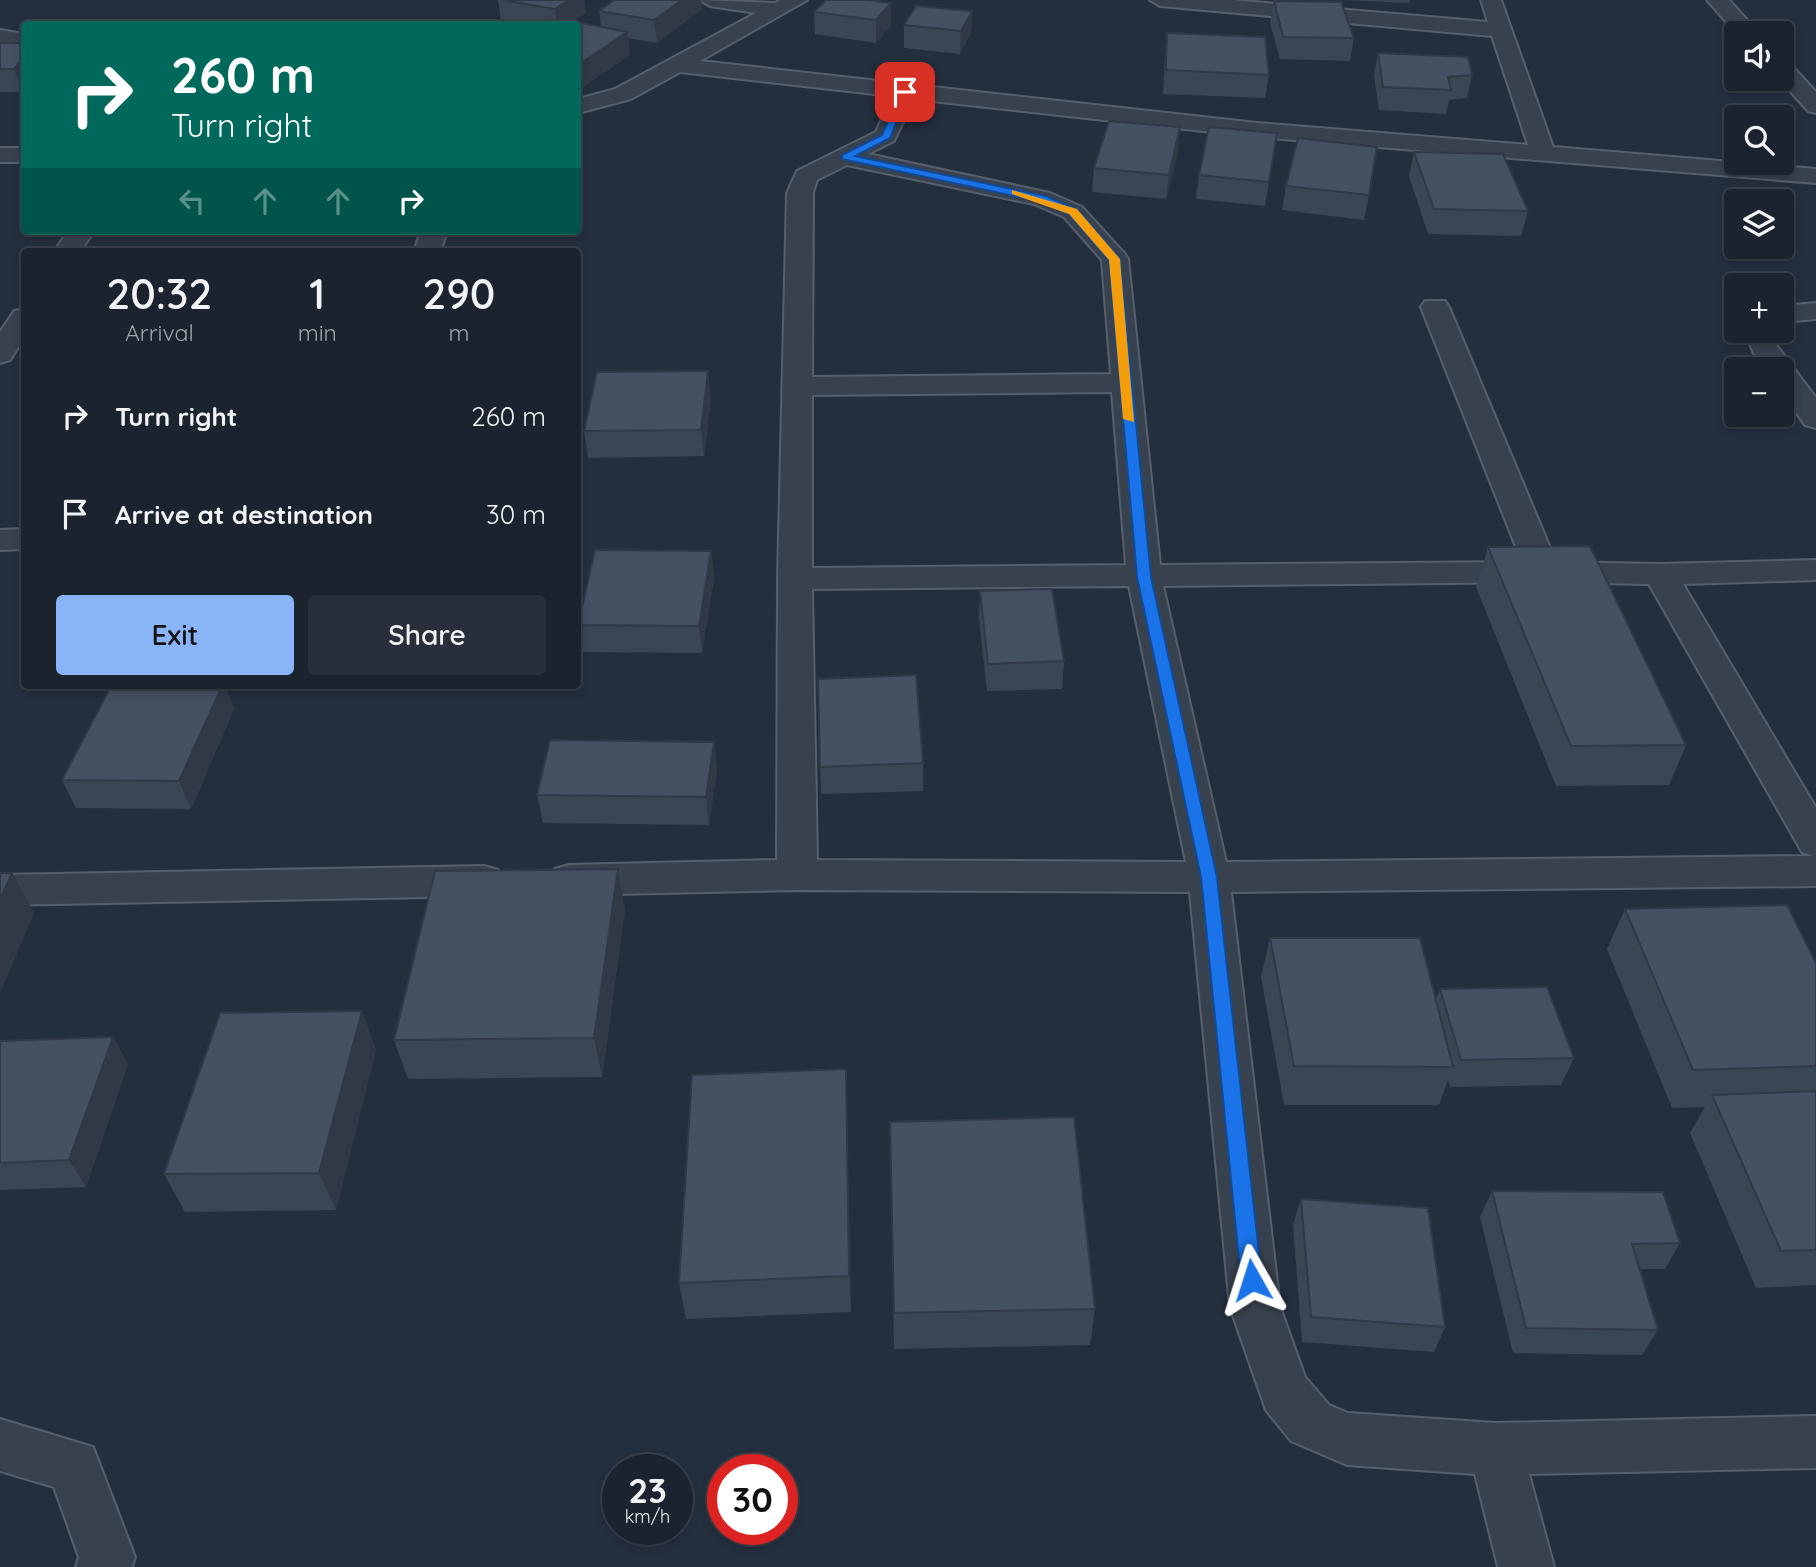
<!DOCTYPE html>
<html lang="en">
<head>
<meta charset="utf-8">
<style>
  :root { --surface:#1b232e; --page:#282f3a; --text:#f1f3f6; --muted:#a0a4aa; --line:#39404a; --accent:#8ab4f8 }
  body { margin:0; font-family:Quicksand,sans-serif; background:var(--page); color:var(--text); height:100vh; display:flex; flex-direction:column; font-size:26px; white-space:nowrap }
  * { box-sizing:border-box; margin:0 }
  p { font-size:23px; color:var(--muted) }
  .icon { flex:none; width:38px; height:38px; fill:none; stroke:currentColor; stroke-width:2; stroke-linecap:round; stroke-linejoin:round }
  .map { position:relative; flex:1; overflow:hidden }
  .drawer { position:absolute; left:21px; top:248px; width:560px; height:441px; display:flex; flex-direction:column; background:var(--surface); border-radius:7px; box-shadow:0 4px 10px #0003,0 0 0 2px var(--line) }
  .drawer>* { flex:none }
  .guide { position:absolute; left:21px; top:21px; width:560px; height:214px; border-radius:7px; box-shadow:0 4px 10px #0003,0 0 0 2px var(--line); background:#00695c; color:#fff; overflow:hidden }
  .buttons { position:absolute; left:1724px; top:21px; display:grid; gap:14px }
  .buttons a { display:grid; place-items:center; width:70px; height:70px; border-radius:7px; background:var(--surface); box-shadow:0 4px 10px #0003,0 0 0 2px var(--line); font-size:35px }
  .speed { position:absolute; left:602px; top:1454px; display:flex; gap:14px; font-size:35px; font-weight:700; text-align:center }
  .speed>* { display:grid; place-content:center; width:91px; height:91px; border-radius:50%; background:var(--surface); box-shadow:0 4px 10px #0003,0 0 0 2px var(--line); line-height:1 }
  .speed small { font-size:18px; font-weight:400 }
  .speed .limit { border:10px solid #d22; background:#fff; color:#111 }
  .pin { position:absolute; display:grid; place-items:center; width:60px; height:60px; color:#fff; margin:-30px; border-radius:14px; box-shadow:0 4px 10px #0006 }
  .me { position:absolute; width:77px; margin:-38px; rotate:354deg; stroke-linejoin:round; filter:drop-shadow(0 0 5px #0008) }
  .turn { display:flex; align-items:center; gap:24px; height:147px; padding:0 35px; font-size:32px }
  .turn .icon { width:91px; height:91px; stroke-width:2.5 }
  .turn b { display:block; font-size:49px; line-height:60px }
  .lanes { display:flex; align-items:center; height:66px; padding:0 35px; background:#0003; justify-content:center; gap:35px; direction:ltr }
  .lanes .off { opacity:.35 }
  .eta { display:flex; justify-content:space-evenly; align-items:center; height:119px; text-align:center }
  .eta b { font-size:42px; font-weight:600; line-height:49px }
  .primary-button { display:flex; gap:14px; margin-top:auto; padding:14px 35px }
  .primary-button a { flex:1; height:80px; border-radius:7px; background:var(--accent); color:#111; font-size:28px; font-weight:600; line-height:80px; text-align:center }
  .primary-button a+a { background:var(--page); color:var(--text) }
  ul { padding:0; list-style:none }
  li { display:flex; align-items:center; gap:21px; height:98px; padding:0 35px }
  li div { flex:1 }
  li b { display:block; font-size:26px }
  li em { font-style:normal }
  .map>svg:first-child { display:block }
</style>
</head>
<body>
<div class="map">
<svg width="1816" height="1567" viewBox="0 0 1816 1567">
  <rect width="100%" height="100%" fill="#242f3e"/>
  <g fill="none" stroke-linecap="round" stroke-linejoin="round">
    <g stroke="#565f6c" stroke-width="4">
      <path id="minor" d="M700 0 775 3 781 0H807L700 61 1257 123 1528 145 1492 36 1160 6 1150 0H1232L1488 22 1481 0H1501L1553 147 1816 169V183L1257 137 914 99 894 141 868 154 1050 193 1082 207 1124 253 1128 259 1160 565 1522 562 1421 307 1425 301H1445L1449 307 1556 562 1660 564 1816 560V580L1683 584 1816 808V886L1231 892 1280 1307 1305 1377 1329 1405 1348 1413 1496 1423 1816 1416V1468L1529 1474 1554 1567H1498L1475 1474 1347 1465 1291 1441 1266 1410 1230 1307 1190 892 797 890 569 895 555 891 549 880 555 869 569 865 777 860 778 579 787 193 797 171 876 132 892 96 680 72 631 99 578 113V99L615 89 756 13 710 6ZM847 165 1034 204 1064 217 1102 260 1111 374 812 377 813 193 817 180ZM1112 392 1126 565 812 568V395ZM1543 582 1649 584 1802 852 1814 856 1226 862 1163 586ZM1129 586 1186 862 817 860 812 589Z
        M1707 0H1729L1759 33H1736Z
        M0 30 24 34V46L0 44Z
        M1782 62 1790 64 1816 92V113L1808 111 1779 79H1782Z
        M0 148H24V162H0Z
        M68 231H94L80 252H54Z
        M421 231H447L440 252H414Z
        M1816 303V319L1782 322V306Z
        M24 309V338L10 360 0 363V332L14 311Z
        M1748 331H1776L1777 346 1816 398V428L1805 425 1782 392V369H1765C1755 356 1749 348 1748 331Z
        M24 529V549L0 550V530Z
        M484 866 498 870 504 881 498 892 484 896 0 905V875Z
        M0 1419 93 1447 135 1557 132 1567H76L79 1557 54 1487 0 1471Z"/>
    </g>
    <use href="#minor" fill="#38414e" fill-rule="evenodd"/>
  </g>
  <path fill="#3b4654" d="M498 0H584L586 13 573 21 601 27 599 11 614 0H701L702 9 657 43 628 38 630 55 581 88 578 87V24H519L501 21Z
    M826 0H881L880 1 891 3V25L876 43 815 34 814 12Z
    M1342 0H1410L1409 3Z
    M1274 1 1354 38 1350 61 1280 59 1270 23Z
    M972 11 971 33 960 54 904 48V25Z
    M1167 33 1269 75 1265 98 1163 94 1165 56Z
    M0 43H24V90L23 92H0Z
    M1378 53 1472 75 1467 98 1449 100 1446 114 1379 110 1374 75Z
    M1277 133 1265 206 1196 199 1199 175Z
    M1178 151 1166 199 1092 192 1094 168Z
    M1414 152 1528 211 1521 236 1428 234 1409 176Z
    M1286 186 1369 195 1364 220 1282 210Z
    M711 397 704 456 588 458 584 431Z
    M1488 547 1686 745 1669 785 1556 786 1476 587Z
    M711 551 714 578 702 653 582 652 578 630V621Z
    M980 591 1064 661 1062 689 987 691 979 618Z
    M234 709 191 809 76 808 62 780Z
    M714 742 717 769 709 825 543 823 537 795Z
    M923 763V791L821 794 820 767Z
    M625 909 602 1077 408 1079 394 1040Z
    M1625 909 1816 963V1285L1756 1288 1690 1133 1705 1107 1672 1108 1607 949Z
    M1270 938 1436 999 1440 989 1574 1058 1561 1085 1450 1087 1448 1080 1439 1105H1284L1261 977Z
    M362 1011 376 1050 336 1210 185 1212 164 1174Z
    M113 1037 128 1064 86 1187 0 1190V1041Z
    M846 1069 851 1312 686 1319 679 1283Z
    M890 1122 1095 1309 1090 1345 894 1349Z
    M1492 1191 1680 1243 1665 1269H1640L1658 1330 1642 1355 1513 1353 1480 1217Z
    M1301 1199 1445 1327 1434 1352 1302 1342 1293 1225Z"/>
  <path fill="#303945" d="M557 0H584L586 13 568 24H557L555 9Z
    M682 0H701L702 9 657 43 654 20Z
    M891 3V25L876 43V20Z
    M972 11 971 33 960 54 961 31Z
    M627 32 630 55 581 88 578 65Z
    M24 58V90L23 92 14 69Z
    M1180 127 1178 151 1166 199 1169 175Z
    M708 371 711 397 704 456 701 430Z
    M711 551 714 578 702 653 699 626Z
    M222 686H226L234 709 191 809 179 781Z
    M714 742 717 769 709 825 706 797Z
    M618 869 625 909 602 1077 594 1038Z
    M12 873 34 913 0 994V900Z
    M362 1011 376 1050 336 1210 319 1173Z
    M113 1037 128 1064 86 1187 69 1160Z
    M846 1069 847 1108 851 1312 849 1276Z"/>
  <path fill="#455162" stroke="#303945" stroke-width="2" d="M503 0H569L555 9Z
    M614 0H682L654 20 599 11Z
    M826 0H869L891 3 876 20 814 12Z
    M1274 1 1341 2 1354 38 1283 37Z
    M916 6 972 11 961 31 904 25Z
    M567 20 627 32 578 65V24H561Z
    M1167 33 1265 37 1269 75 1166 70Z
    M0 43H24V58L14 69H0Z
    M1378 53 1468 57 1472 75 1448 77 1451 90 1383 87Z
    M1109 121 1180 127 1169 175 1094 168Z
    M1209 127 1277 133 1269 182 1199 175Z
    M1298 138 1377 147 1369 195 1286 186Z
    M1414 152 1503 154 1528 211 1434 209Z
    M708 371 701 430 584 431 597 372Z
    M1590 546 1686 745 1571 746 1488 547Z
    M595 550 711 551 699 626 578 625Z
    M1052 589 1064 661 988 664 980 591Z
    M916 675 923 763 820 767 818 679Z
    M111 686H222L179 781 62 780Z
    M550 740 714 742 706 797 537 795Z
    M618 869 594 1038 394 1040 435 871Z
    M0 873H12L0 900Z
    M1787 905 1816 963V1066L1693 1070 1625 909Z
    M1270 938H1420L1453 1067 1294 1066Z
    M1547 987 1574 1058 1461 1060 1440 989Z
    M362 1011 319 1173 164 1174 220 1013Z
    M113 1037 69 1160 0 1163V1041Z
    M846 1069 849 1276 679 1283 692 1075Z
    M1816 1091V1250L1781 1251 1712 1095Z
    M1074 1117 1095 1309 894 1313 890 1122Z
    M1492 1191 1663 1192 1680 1243 1632 1244 1658 1330 1526 1328Z
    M1301 1199 1428 1208 1445 1327 1311 1317Z"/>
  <path fill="#1a73e8" stroke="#114b97" stroke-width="2" d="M901 90 909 92 890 138 855 156 1045 196 1077 209 1120 259 1151 577 1217 877 1262 1280 1259 1287 1252 1290 1244 1287 1241 1280 1201 877 1137 577 1109 260 1069 214 1038 201 842 159V155L882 135Z"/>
  <path fill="#f59e0b" d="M1012 190 1077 209 1120 259 1134 422 1123 419 1109 260 1069 214 1012 194Z"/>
</svg>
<div class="buttons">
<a><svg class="icon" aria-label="sound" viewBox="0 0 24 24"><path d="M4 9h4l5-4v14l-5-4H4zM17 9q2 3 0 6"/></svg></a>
<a><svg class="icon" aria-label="search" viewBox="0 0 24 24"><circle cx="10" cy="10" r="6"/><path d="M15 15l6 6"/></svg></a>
<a><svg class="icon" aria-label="layers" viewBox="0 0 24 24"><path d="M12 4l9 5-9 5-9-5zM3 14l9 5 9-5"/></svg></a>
<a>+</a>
<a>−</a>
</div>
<div class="speed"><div>23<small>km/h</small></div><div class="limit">30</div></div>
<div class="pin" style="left:905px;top:92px;background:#d93025"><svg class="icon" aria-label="arrive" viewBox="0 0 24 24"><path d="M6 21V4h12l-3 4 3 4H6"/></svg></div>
<svg class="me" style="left:1252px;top:1280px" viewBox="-20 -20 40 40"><path d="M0-17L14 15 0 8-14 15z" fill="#1a73e8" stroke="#fff" stroke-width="4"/></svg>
<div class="guide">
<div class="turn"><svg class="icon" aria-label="right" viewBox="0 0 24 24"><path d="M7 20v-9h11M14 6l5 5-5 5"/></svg><div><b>260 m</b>Turn right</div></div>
<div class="lanes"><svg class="icon off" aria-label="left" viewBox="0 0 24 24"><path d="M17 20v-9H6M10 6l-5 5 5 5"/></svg><svg class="icon off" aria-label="ahead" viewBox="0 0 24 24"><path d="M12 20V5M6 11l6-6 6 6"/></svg><svg class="icon off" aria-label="ahead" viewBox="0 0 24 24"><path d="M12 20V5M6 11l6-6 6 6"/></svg><svg class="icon" aria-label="right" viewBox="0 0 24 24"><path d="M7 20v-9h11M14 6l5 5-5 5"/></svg></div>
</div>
<section class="drawer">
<div class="eta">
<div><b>20:32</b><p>Arrival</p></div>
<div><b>1</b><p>min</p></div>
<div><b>290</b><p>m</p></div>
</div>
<ul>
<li><svg class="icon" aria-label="right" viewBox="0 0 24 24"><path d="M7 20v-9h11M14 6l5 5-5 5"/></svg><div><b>Turn right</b></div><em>260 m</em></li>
<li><svg class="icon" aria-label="arrive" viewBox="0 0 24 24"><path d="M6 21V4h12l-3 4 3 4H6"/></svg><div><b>Arrive at destination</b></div><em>30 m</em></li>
</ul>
<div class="primary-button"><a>Exit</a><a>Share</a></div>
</section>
</div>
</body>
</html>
